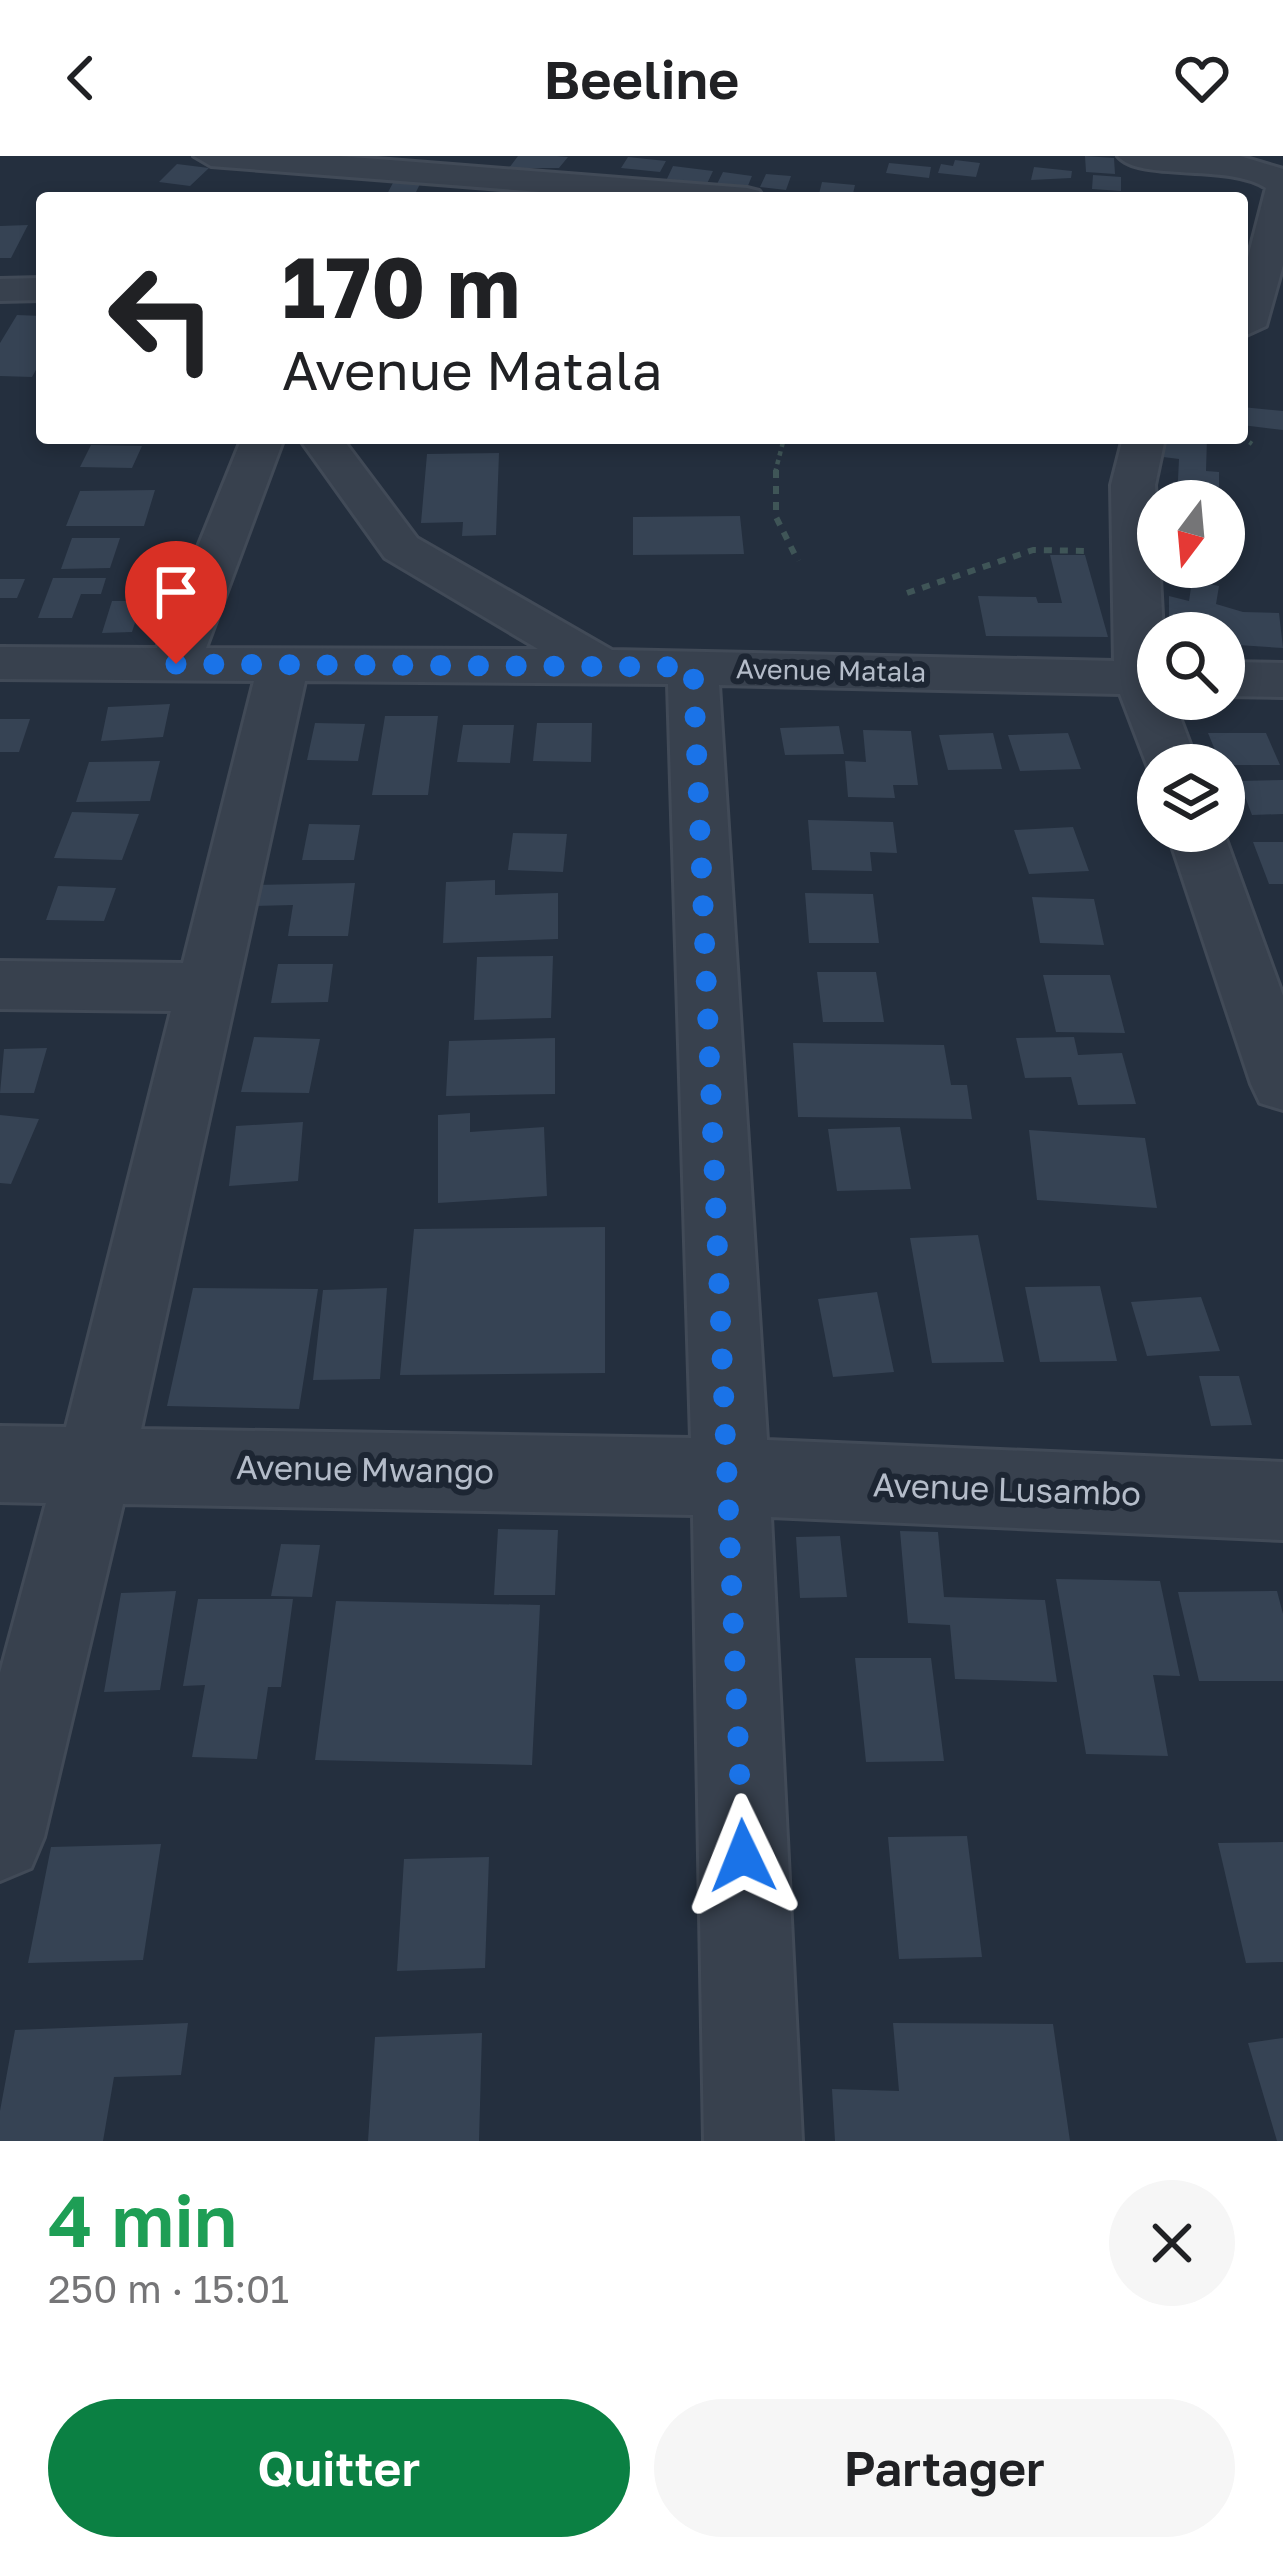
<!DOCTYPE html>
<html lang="fr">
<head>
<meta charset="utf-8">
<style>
  :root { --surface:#fff; --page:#f6f6f6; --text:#202124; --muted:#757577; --accent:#0b8043 }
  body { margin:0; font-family:"Golos Text",sans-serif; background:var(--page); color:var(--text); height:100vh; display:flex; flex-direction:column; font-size:45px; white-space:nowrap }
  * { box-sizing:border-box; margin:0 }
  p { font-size:39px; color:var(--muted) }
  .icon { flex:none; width:66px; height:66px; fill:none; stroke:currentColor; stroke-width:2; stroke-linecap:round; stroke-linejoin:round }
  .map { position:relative; height:1985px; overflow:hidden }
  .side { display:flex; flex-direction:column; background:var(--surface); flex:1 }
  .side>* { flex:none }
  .hud { position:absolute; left:36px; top:36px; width:1212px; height:252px; border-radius:12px; box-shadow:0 6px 18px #0003; background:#fff; color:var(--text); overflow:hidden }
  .needle { width:78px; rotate:196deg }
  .fabs { position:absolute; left:1137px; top:324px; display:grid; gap:24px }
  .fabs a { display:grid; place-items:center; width:108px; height:108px; border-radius:50%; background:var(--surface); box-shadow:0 6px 18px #0003; font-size:60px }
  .pin { position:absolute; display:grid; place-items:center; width:102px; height:102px; color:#fff; margin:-123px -51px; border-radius:50% 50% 50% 0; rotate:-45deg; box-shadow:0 0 12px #0007 }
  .pin .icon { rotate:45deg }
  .me { position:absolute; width:132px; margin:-66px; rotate:358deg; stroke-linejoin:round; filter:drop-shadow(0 0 9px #0008) }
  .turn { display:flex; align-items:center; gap:42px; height:252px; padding:0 48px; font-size:54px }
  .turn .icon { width:156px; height:156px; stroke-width:2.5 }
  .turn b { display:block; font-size:84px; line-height:102px }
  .round { display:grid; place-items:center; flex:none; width:126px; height:126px; border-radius:63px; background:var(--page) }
  .overview { display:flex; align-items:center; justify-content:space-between; height:204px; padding:0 48px }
  h1 { font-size:72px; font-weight:600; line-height:90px; color:#1e9e55 }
  .action { display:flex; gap:24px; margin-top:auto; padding:24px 48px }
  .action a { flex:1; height:138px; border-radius:72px; background:var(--accent); color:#fff; font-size:48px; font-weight:600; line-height:138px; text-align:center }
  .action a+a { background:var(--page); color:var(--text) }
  header { display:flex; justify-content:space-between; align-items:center; height:156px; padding:0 48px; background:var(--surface); font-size:54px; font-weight:600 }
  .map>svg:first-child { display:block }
</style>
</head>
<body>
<header><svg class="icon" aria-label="back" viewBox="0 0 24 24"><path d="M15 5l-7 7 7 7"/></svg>Beeline<svg class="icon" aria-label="heart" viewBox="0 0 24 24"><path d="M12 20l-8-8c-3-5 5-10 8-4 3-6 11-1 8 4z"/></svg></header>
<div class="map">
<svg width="1283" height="1985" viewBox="0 0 1283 1985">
  <rect width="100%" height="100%" fill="#242f3e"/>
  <path fill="#364354" d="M518 0H557L568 1 559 12H509Z
    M1085 0 1114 2 1115 18 1086 16Z
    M628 1 666 5 660 16 621 12Z
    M955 4 980 7 976 21 938 17 941 8 953 10Z
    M889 7 931 11 929 22 886 17Z
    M177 8 209 12 190 30 159 26Z
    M673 10 713 15 705 32 665 27Z
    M1034 11 1072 15 1071 22 1031 24Z
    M723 16 752 20 747 32 717 28Z
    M766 18 791 20 786 34 760 31Z
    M1093 19 1121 21V35L1092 33Z
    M395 23 422 24 413 42 386 40Z
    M822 26 855 29 852 42H818Z
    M28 69 11 102H0V70Z
    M17 159 42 160V203L32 221 0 220V187Z
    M1242 251 1283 255V274L1242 269Z
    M1165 282H1207L1206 315 1219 316V331L1200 328V336L1219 339V345H1177L1179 303 1163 301Z
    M91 289 142 290 132 312 80 311Z
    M499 297 496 379 462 380 463 366 421 367 427 298Z
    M155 334 144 370H66L80 335Z
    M740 360 744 398 633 399V361Z
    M72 382H120L110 412 61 413Z
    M1050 399H1085L1108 481 986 480 978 440 1036 441 1038 447H1062Z
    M53 422H106L101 438H81L72 462H38Z
    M0 423H25L17 442H0Z
    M1192 425 1219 430 1216 448 1243 456 1279 457 1283 492 1238 489 1224 485V477L1169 471V440L1189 445Z
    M112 445H142L132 476 102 477Z
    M170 548 163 581 101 585 108 551Z
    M385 560H438L428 639H372Z
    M0 563H30L19 596H0Z
    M315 567 365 568 358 605 307 604Z
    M537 567H592L591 606 533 605Z
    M463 569H514L510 607 457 606Z
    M839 570 844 598 785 599 780 572Z
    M863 574 911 575 918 629H893L895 642 848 641 845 605 866 606Z
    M993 577 1002 613 948 614 939 579Z
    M1068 577 1081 613 1020 615 1008 579Z
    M1208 577H1266L1280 609H1221Z
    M160 605 150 645 76 646 89 606Z
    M1283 624V658L1252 659 1239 625Z
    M72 656 139 658 122 704 54 702Z
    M808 664 893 666 897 697 870 696 872 715 812 714Z
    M309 668 360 669 354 704H302Z
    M1073 671 1089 715 1029 718 1014 674Z
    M513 677 567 678 563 716 508 714Z
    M1253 686H1283V728H1269Z
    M495 724V739L558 737V783L443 787 446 726Z
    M355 727 348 780H288L293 749 250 750 254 729Z
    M58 730 116 732 104 765 46 764Z
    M805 737 873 738 879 787H809Z
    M1032 741 1094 743 1104 789 1040 787Z
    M553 800 551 862 474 864 477 801Z
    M278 808H333L328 846 271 847Z
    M817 816H876L884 866H823Z
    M1043 819H1110L1125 877 1056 876Z
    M254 881 320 883 309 937 241 936Z
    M1074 881 1078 899 1122 897 1136 948 1078 949 1071 921 1025 922 1016 882Z
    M555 882V938L446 940 449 885Z
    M793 887 944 889 951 929H967L972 963 798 961Z
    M47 892 34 937H0L4 893Z
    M470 957V976L544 971 547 1040 438 1047V959Z
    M0 959 39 963 11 1028 0 1027Z
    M303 966 298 1025 229 1030 236 970Z
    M900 971 911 1033 837 1035 828 973Z
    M1029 974 1145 982 1157 1052 1037 1044Z
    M605 1071V1217L400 1219 414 1073Z
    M978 1079 1004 1206 932 1207 910 1082Z
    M1100 1130 1117 1205 1040 1206 1025 1131Z
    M193 1132 318 1133 299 1253 167 1250Z
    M387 1132 380 1223 313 1224 323 1134Z
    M877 1136 894 1216 833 1221 818 1143Z
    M1201 1141 1220 1195 1147 1200 1131 1146Z
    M1199 1220H1239L1252 1269 1211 1270Z
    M498 1373 558 1374 555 1439H494Z
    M900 1375 938 1376 944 1441 1045 1444 1057 1526 955 1523 950 1469 908 1467Z
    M840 1380 847 1441 800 1442 796 1381Z
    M281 1388 320 1389 312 1441 271 1440Z
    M1056 1423 1160 1425 1180 1520 1153 1519 1168 1600 1086 1598Z
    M176 1435 160 1534 104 1536 121 1437Z
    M1277 1435 1283 1458V1525H1199L1178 1436Z
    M198 1443H293L281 1531H268L257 1603 192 1601 205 1529 183 1530Z
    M336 1445 540 1449 532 1609 315 1604Z
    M855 1502H931L944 1605 866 1606Z
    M967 1680 982 1801 899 1803 888 1681Z
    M1283 1686V1806L1246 1807 1218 1687Z
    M161 1688 143 1804 28 1807 51 1691Z
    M489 1701 485 1812 397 1815 404 1703Z
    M188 1867 181 1919 114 1921 103 1985H0V1955L15 1874Z
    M893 1867 1053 1868 1070 1985H835L832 1933 899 1935Z
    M482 1877 479 1985H368L375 1881Z
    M1283 1882V1985H1277L1248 1887Z"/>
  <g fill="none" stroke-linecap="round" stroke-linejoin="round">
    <g stroke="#414a57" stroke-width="6">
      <path id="minor" d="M194 0H339L747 32 759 35 764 42H616L211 10Z
        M1118 0H1240L1283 13V109L1266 170 1242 181V125L1266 32C1229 7 1139 26 1118 0Z
        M42 122V144L0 145V123Z
        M242 282H284L206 492 538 493 385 402 299 282H342L417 382 612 494 1114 505 1111 329 1123 282H1165L1155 329 1163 477H1158V543H1173L1198 609H1158V624L1152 622 1120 538 719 529 767 1284 1283 1306V1384L771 1361 802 1985H704L693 1359 123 1348 44 1681 31 1712 0 1725V1517L46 1347 0 1346V1270L66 1271 171 855 0 853V805L183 807 254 525 0 523V491L157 492ZM305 525 668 528 691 1282 141 1273Z
        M1224 506 1283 507V541L1224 540Z
        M1167 675H1223L1283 840V954L1260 947 1251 928Z"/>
    </g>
    <path stroke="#3f5557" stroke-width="4.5" stroke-dasharray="4.5 4.5" stroke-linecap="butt" d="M1242 281 1252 288
      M775 317 784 282"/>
    <path stroke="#3f5557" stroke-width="6" stroke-dasharray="8 8" stroke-linecap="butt" d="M776 314V361L798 405
      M907 437 1033 394 1090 395"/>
    <use href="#minor" fill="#38414e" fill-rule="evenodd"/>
  </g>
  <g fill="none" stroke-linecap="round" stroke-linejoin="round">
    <path stroke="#1a73e8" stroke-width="21" stroke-dasharray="0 37.8" d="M176 508 693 511 743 1700"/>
  </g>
  <g text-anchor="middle" stroke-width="12" stroke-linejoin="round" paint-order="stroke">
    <g font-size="27" fill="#b4bcc9" stroke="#1d2633">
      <text transform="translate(831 515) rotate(1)" y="9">Avenue Matala</text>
    </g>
    <g font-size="33" fill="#b4bcc9" stroke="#1d2633">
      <text transform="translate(365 1313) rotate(1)" y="12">Avenue Mwango</text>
      <text transform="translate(1007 1333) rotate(2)" y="12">Avenue Lusambo</text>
    </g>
  </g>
</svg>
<div class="fabs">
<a><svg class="needle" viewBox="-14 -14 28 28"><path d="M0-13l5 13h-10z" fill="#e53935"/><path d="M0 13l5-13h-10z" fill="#757577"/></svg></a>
<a><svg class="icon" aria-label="search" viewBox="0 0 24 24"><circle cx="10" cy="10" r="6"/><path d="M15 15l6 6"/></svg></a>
<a><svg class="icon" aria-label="layers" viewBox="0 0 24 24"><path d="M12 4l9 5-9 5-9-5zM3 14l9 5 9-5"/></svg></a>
</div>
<div class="pin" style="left:176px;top:508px;background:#d93025"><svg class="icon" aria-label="arrive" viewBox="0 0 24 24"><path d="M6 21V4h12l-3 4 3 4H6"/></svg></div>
<svg class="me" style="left:743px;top:1700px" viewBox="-20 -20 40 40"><path d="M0-17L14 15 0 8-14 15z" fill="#1a73e8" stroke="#fff" stroke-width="4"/></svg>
<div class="hud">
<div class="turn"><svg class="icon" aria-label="left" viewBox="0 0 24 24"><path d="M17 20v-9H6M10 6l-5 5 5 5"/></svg><div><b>170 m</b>Avenue Matala</div></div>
</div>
</div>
<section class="side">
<div class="overview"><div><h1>4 min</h1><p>250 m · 15:01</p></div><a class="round"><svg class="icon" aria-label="close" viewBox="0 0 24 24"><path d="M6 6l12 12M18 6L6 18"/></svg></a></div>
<div class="action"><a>Quitter</a><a>Partager</a></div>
</section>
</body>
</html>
